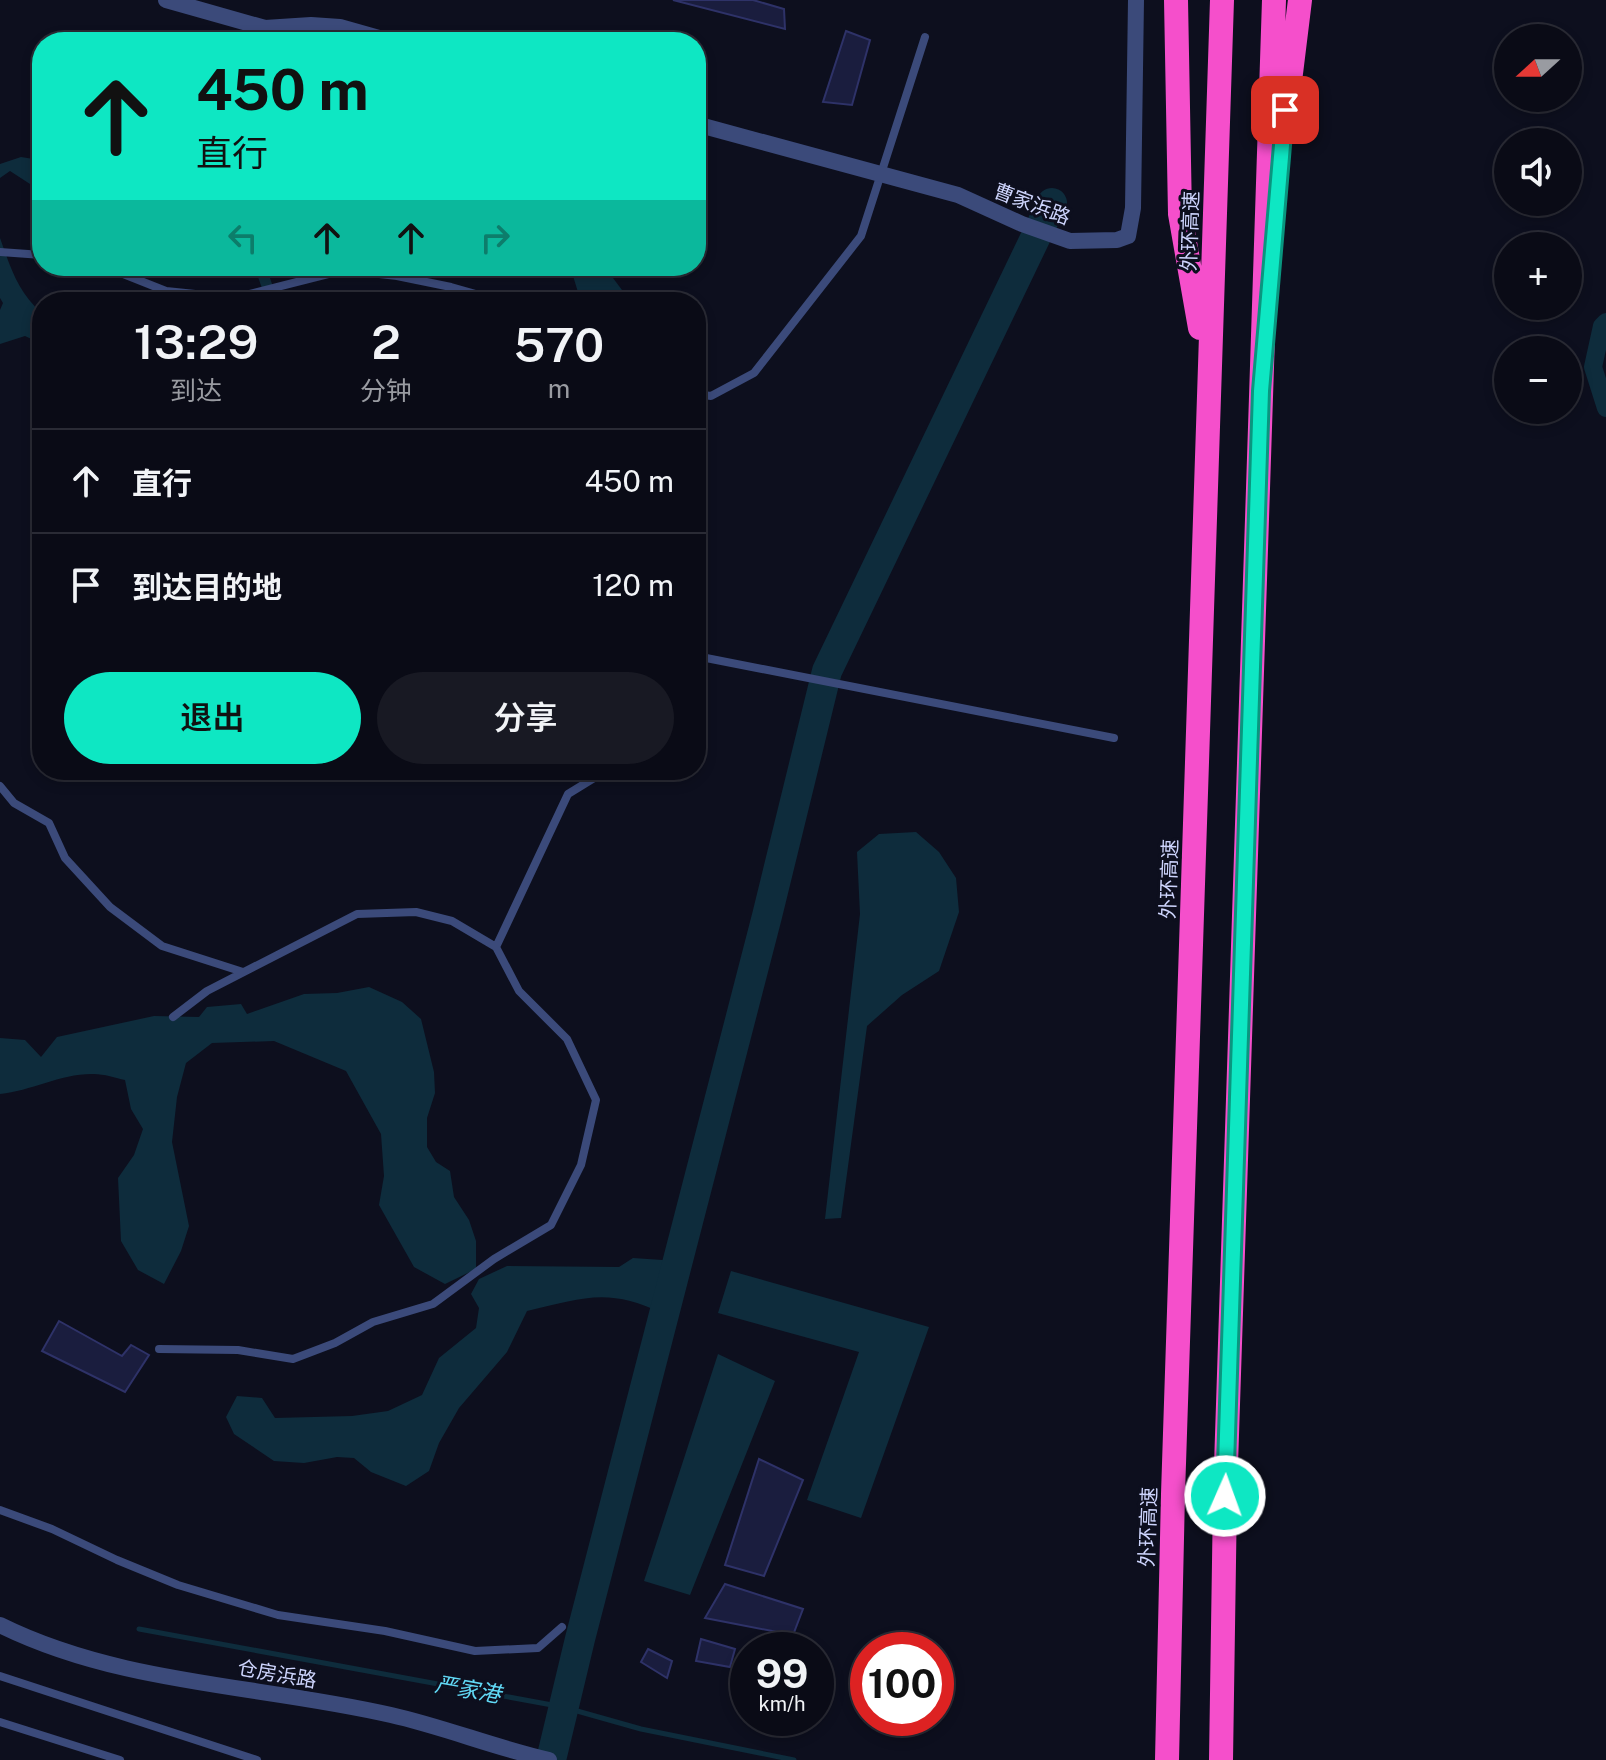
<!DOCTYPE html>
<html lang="zh">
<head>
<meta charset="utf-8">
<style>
  :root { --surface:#0a0b16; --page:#181923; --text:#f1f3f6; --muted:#999ba1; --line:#2a2b35; --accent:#0ee7c3 }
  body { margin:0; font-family:"Public Sans","Noto Sans SC",sans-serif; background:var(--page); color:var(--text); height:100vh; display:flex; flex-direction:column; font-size:30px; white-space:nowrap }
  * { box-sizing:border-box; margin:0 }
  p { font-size:26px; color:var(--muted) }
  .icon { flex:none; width:44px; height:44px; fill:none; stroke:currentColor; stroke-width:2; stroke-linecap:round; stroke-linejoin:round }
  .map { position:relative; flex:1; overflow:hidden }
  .side { position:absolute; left:32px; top:292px; width:674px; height:488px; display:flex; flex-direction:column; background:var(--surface); border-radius:32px; box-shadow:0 4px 12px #0003,0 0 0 2px var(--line) }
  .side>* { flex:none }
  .hud { position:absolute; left:32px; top:32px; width:674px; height:244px; border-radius:32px; box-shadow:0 4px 12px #0003,0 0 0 2px var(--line); background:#0ee7c3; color:#111; overflow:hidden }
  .needle { width:52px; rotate:249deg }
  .buttons { position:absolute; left:1494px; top:24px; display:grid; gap:16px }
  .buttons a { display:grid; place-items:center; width:88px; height:88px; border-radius:50%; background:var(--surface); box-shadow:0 4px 12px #0003,0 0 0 2px var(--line); font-size:40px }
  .speed { position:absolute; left:730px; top:1632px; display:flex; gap:16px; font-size:40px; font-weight:700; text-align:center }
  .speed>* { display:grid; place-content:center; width:104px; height:104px; border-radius:50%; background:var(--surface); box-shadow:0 4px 12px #0003,0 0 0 2px var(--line); line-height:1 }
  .speed small { font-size:20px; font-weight:400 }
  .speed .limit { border:12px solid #d22; background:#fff; color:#111 }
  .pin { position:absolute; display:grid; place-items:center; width:68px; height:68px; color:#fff; margin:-34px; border-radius:16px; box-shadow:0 4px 12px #0006 }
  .me { position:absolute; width:88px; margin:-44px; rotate:2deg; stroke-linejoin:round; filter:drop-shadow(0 0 6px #0008) }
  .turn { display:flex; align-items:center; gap:28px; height:168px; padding:0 32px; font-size:36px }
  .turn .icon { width:104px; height:104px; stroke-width:2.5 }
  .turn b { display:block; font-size:56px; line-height:68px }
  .lanes { display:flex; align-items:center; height:76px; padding:0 32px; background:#0003; justify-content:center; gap:40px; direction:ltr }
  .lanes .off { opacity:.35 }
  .eta { display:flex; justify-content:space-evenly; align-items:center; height:136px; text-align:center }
  .eta b { font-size:48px; font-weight:600; line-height:56px }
  .primary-button { display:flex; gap:16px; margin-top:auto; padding:16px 32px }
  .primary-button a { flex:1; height:92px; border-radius:48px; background:var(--accent); color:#111; font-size:32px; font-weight:600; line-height:92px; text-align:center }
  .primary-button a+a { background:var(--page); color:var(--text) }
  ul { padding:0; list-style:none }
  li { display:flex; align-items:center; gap:24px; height:104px; padding:0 32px; border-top:2px solid var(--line) }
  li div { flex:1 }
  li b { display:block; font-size:30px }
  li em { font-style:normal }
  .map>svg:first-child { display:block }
</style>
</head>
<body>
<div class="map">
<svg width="1606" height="1760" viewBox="0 0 1606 1760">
  <rect width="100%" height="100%" fill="#0d0f1e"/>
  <path fill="#0e2c3c" d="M21 157 40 160 42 163V212L30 184 10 171 0 178V164Z
    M0 238C10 266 18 293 42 313V344L25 336 0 344V310L3 303 0 298Z
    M254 266H266L278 302H267Z
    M570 266H604L631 302H581Z
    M916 832 939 852 956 878 959 912 939 971 902 995 867 1026 841 1218 825 1219 860 914 857 852 879 834Z
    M369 987 402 1002 421 1019 434 1072 435 1093 427 1118V1147L436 1162 450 1171 454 1197 469 1220 476 1241V1269L445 1284 414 1267 379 1205 384 1176 381 1134 346 1071 274 1041 212 1043 186 1063 177 1097 172 1142 189 1226 181 1251 164 1284 138 1270 121 1241 118 1178 134 1155 143 1129 131 1109 125 1080C116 1078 104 1074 94 1074 62 1073 31 1091 0 1094V1038L25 1040 41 1057 57 1037 154 1016 199 1017 207 1007 241 1004 247 1014 304 994 337 993Z
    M633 1258 677 1261 664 1314C608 1287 584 1298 527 1311L507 1352 459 1408 439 1443 429 1471 406 1486 371 1472 354 1458 337 1457 304 1463 274 1461 234 1434 226 1417 237 1396 262 1398 275 1418 352 1416 388 1411 422 1395 439 1358 476 1328 479 1308 471 1294 479 1279 507 1266 619 1267Z
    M731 1271 929 1327 861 1518 807 1500 859 1352 718 1313Z
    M718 1354 775 1381 690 1595 644 1581Z"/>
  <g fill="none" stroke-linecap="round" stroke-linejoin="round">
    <path stroke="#0e2c3c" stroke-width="5" d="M139 1629 563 1707 641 1729 794 1760"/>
    <path stroke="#0e2c3c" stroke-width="18" d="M1606 322 1602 326 1593 367 1606 408"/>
    <path stroke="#0e2c3c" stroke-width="30" d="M551 1760 580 1639 767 916 827 671 1052 203"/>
  </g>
  <path fill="#1a1d3e" stroke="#2e3268" stroke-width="2" d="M673 0H753L784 9 785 29Z
    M846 31 870 40 852 105 823 102Z
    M59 1321 122 1356 131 1345 149 1355 125 1392 42 1351Z
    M759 1459 803 1480 764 1576 725 1565Z
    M725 1584 803 1609 793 1635 705 1618Z
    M701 1639 735 1649 730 1667 696 1661Z
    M648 1649 672 1661 667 1678 641 1662Z"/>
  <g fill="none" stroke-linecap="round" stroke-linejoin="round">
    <path stroke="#3b4a7a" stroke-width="8" d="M0 252 42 255
      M103 266 166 291 234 298 344 270 397 276 451 287 504 302
      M696 394 711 396 754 373 861 236 925 37
      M696 656 1114 738
      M0 786 14 803 49 823 65 858 110 907 162 946 243 972
      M173 1017 207 991 357 914 416 912 452 921 496 947
      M159 1349 238 1350 293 1359 335 1343 373 1322 433 1304 494 1259 551 1225 581 1165 596 1100 567 1039 519 991 496 947 568 794 607 770
      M0 1510 52 1529 117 1560 178 1585 278 1615 385 1631 475 1651 538 1648 562 1627
      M0 1676 257 1760
      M0 1722 120 1760"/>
    <path stroke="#3b4a7a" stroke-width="16" d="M166 0 265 28 311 25 340 27 393 42
      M696 124 958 195 1022 224 1070 241 1117 240 1128 236 1133 208 1136 0
      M0 1625C121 1685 262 1685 391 1715 444 1727 496 1748 549 1760"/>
    <path stroke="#f54fcb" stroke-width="24" d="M1176 0 1180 214 1200 328
      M1284 130 1300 0
      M1167 1760 1173 1494 1222 0
      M1221 1760 1225 1496 1274 0"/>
  </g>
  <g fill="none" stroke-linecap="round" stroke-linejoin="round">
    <g stroke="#09967f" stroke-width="20">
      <path id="route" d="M1225 1496 1261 391 1285 110"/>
    </g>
    <use href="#route" stroke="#0ee7c3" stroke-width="14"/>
  </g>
  <g text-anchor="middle" stroke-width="6" stroke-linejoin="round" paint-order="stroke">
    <g font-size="20" fill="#cdd4fc" stroke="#0d0f1e">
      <text transform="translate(1032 204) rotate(21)" y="7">曹家浜路</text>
      <text transform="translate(1190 231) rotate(-88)" y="7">外环高速</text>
      <text transform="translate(1169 879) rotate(-88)" y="7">外环高速</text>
      <text transform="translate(1148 1527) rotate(-88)" y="7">外环高速</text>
      <text transform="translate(277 1674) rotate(10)" y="7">仓房浜路</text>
    </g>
    <g font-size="22" font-style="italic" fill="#61d9f6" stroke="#0d0f1e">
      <text transform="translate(468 1689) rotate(10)" y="8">严家港</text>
    </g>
  </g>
</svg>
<div class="buttons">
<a><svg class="needle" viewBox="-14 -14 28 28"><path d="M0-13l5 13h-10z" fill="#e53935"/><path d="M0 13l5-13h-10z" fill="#999ba1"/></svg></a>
<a><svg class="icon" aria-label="sound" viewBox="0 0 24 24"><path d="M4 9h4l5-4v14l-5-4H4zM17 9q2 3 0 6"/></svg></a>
<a>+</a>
<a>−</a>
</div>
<div class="speed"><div>99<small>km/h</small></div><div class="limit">100</div></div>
<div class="pin" style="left:1285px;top:110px;background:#d93025"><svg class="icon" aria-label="arrive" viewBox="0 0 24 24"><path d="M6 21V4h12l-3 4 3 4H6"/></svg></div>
<svg class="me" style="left:1225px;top:1496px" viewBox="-20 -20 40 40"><circle r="17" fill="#0ee7c3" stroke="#fff" stroke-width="3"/><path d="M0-11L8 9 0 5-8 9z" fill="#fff"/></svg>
<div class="hud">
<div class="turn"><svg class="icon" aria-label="ahead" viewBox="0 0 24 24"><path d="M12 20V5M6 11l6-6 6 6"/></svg><div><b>450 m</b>直行</div></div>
<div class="lanes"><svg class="icon off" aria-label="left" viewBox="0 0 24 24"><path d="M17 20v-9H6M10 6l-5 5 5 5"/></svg><svg class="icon" aria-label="ahead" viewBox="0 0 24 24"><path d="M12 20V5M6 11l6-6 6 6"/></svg><svg class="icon" aria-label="ahead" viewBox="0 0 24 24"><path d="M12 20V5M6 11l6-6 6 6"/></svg><svg class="icon off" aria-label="right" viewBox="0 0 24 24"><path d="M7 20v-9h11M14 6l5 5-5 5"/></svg></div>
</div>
<section class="side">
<div class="eta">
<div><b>13:29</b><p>到达</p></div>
<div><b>2</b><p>分钟</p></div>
<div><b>570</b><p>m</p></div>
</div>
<ul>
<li><svg class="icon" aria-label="ahead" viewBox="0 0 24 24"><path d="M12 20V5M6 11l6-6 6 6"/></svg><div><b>直行</b></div><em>450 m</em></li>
<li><svg class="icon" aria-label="arrive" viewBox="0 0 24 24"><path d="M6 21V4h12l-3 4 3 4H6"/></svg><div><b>到达目的地</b></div><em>120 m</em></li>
</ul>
<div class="primary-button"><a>退出</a><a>分享</a></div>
</section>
</div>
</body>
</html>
